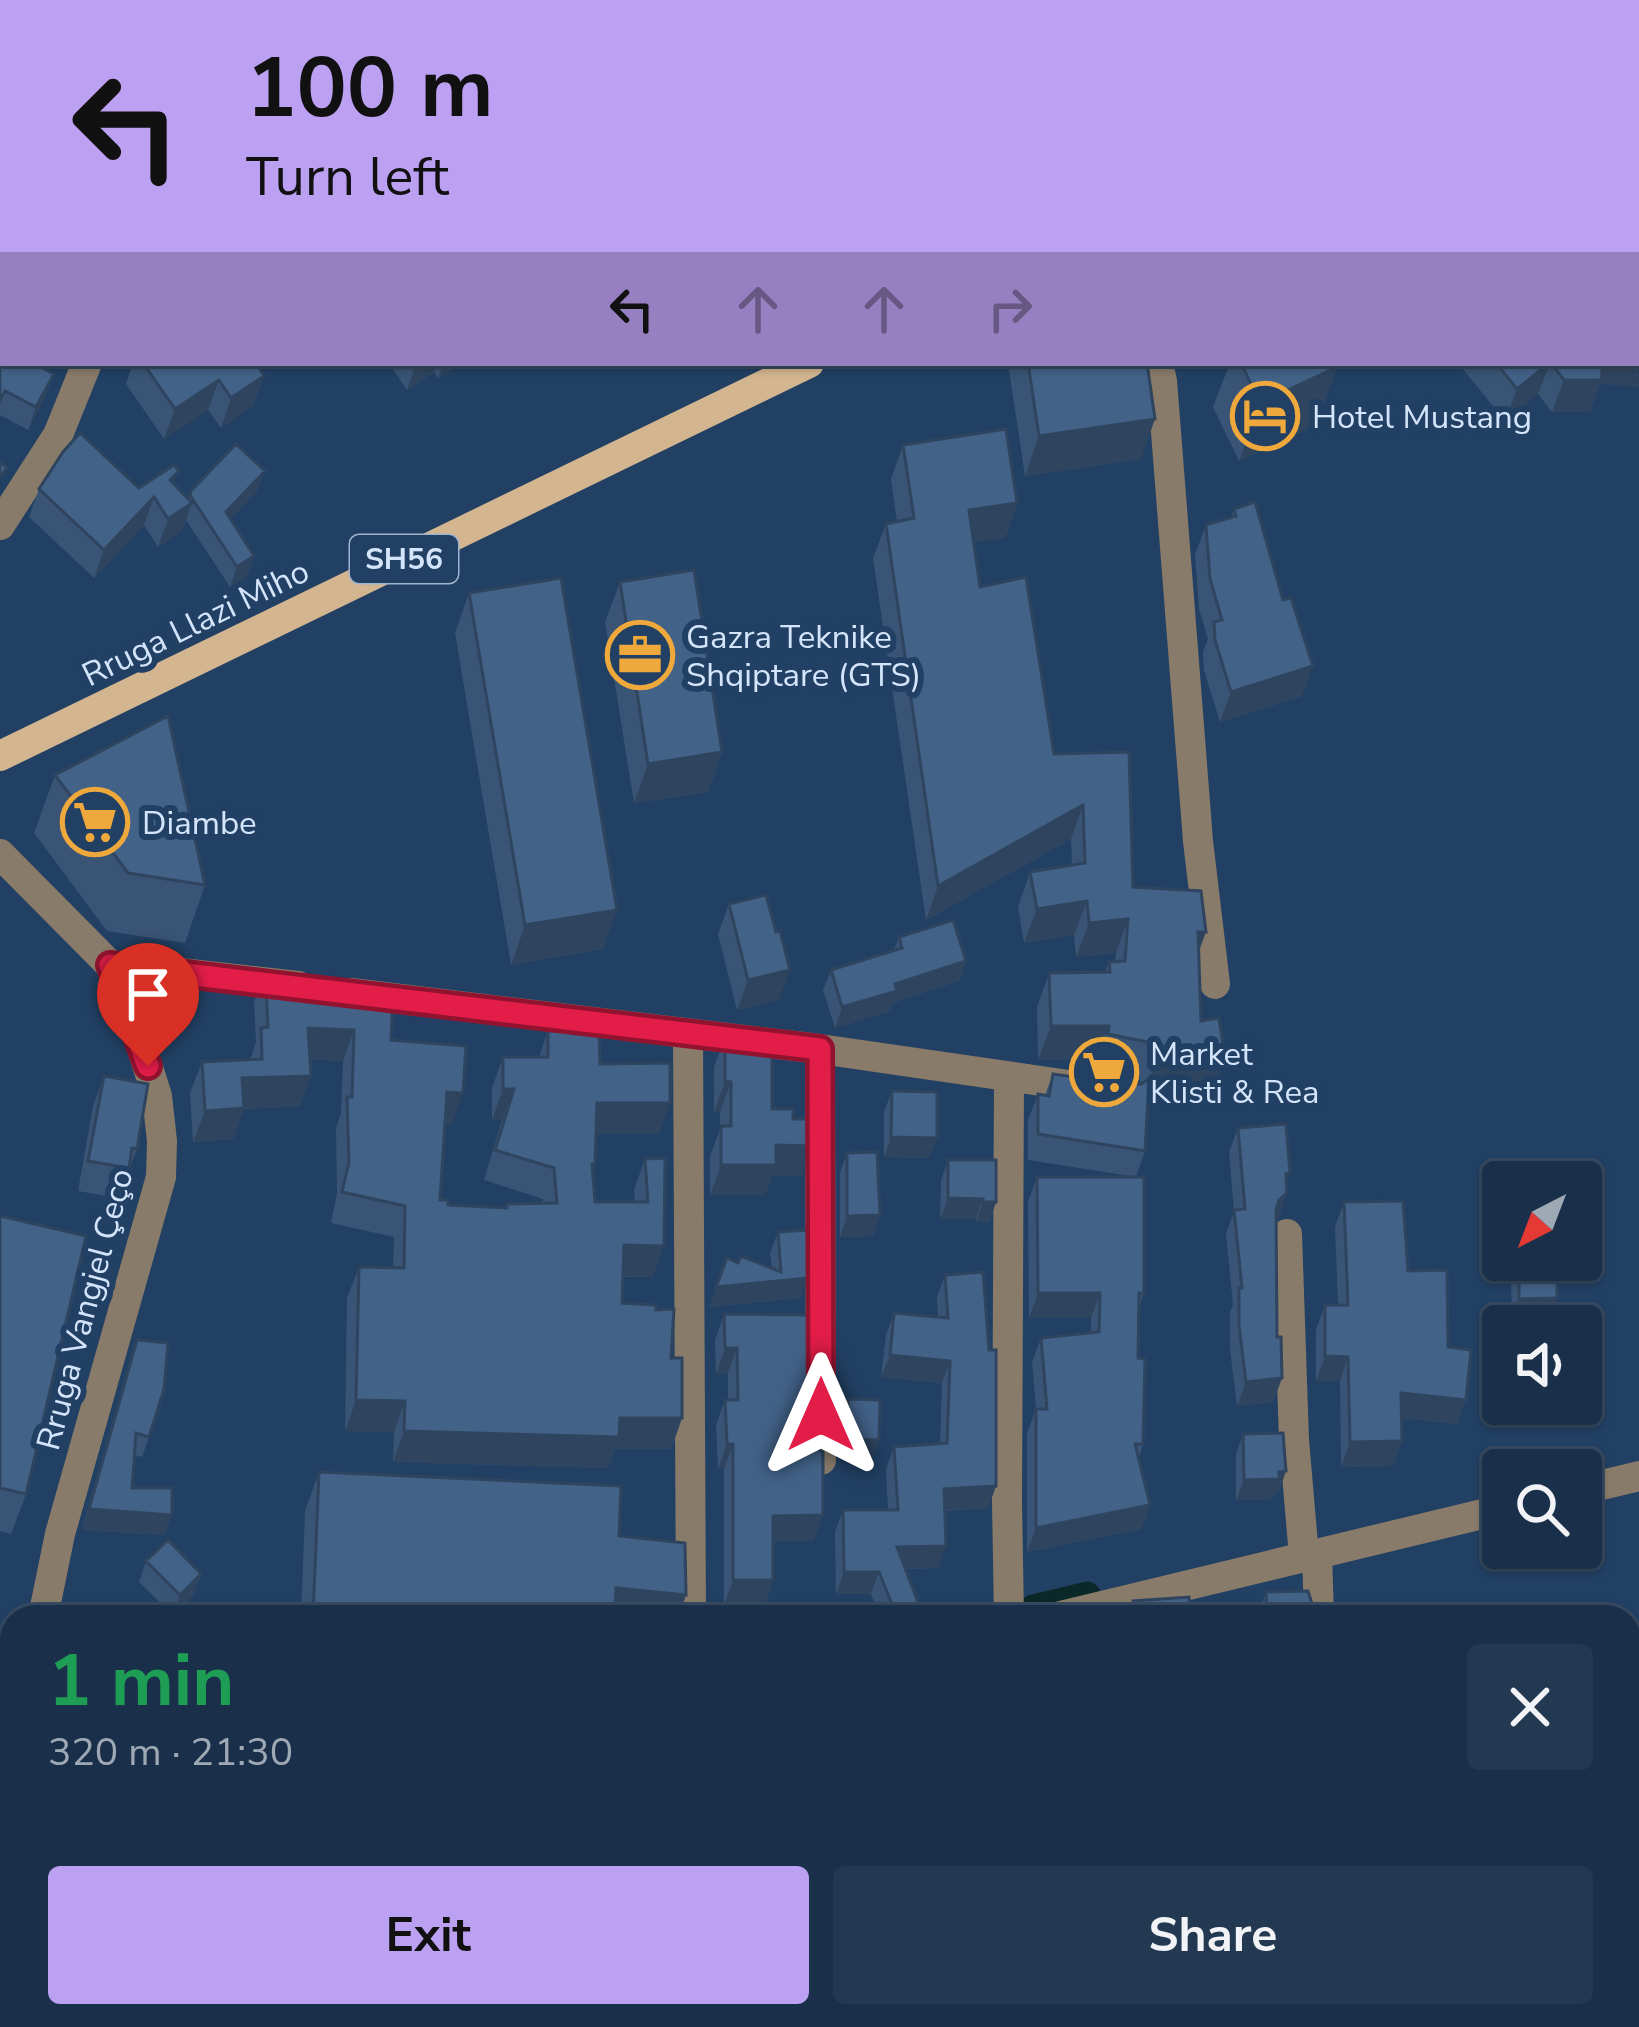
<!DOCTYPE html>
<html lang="en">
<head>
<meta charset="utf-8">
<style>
  :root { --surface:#1a304a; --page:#233851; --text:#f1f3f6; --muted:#9fa9b5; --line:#384b62; --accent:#bca0f2 }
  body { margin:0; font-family:"Nunito Sans",sans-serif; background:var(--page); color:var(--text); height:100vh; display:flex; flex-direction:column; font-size:45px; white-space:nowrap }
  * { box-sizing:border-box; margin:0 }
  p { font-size:39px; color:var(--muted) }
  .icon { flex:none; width:66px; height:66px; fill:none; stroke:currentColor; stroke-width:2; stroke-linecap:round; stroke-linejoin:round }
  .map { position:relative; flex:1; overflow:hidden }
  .drawer { position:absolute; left:0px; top:1605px; width:1641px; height:423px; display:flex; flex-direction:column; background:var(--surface); border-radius:36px 36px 0 0; box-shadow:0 3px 9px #0004,0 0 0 3px var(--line) }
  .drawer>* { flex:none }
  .top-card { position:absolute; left:0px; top:0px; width:1641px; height:366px; box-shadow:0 3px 9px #0004,0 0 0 3px var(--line); background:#bca0f2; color:#111; overflow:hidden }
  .needle { width:78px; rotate:222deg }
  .controls { position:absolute; left:1482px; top:1161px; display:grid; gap:24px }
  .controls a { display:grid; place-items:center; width:120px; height:120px; border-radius:12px; background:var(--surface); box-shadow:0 3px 9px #0004,0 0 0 3px var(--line); font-size:60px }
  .pin { position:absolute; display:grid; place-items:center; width:102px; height:102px; color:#fff; margin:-123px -51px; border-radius:50% 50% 50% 0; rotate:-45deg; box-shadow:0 0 12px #0007 }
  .pin .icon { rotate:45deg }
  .me { position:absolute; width:132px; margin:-66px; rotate:0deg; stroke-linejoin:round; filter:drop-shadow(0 0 9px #0008) }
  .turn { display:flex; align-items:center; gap:42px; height:252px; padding:0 48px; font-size:54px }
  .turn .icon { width:156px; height:156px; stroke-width:2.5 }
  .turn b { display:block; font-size:84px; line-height:102px }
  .lanes { display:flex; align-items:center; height:114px; padding:0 48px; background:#0003; justify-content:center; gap:60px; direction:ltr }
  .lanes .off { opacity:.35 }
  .round { display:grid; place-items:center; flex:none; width:126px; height:126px; border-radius:12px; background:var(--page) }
  .summary { display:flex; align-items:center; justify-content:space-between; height:204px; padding:0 48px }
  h1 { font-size:72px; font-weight:700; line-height:90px; color:#1e9e55 }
  .button { display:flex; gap:24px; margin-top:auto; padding:24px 48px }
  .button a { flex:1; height:138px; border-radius:12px; background:var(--accent); color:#111; font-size:48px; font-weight:700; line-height:138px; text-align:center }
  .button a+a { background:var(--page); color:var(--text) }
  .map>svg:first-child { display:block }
</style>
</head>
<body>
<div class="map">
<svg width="1639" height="2027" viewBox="0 0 1639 2027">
  <rect width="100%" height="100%" fill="#224063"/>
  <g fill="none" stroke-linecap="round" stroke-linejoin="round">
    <path stroke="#0a2827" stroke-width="27" d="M1033 1608 1087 1595
      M366 2016 370 2027
      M643 2027V2016"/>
    <path stroke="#897b69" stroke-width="30" d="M208 3 209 0
      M1595 3 1596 0
      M0 79 3 80
      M1158 363 1162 381 1198 841 1215 984
      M0 525 58 435 87 363
      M0 854 110 965 138 1036 157 1096 162 1141 161 1177 60 1534 43 1617
      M110 965 298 986
      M351 993 820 1049 1089 1088
      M688 1035 691 1617
      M820 1049 821 1460
      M1287 1234 1294 1440 1304 1556
      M1581 1490 1639 1476
      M1317 1553 1319 1617
      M1009 1617 1007 1502 1009 1077
      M1056 1617 1503 1509
      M159 2016 162 2027"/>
    <path stroke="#d3b590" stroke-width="30" d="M1638 159H1639
      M0 756 809 363"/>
  </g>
  <path fill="#3a5475" d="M0 0 3 3V52L0 50Z
    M698 0H786L788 3H700Z
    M873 0H980L979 3H874Z
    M1174 0H1234L1231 3H1173Z
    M1253 0H1334L1337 3H1257Z
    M1455 0H1538L1537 3H1454Z
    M3 88V134L0 132V92Z
    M0 283 3 363 54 374 45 397 28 430 0 415Z
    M133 363H256L264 376 253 406 221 428 208 410 164 439 126 384Z
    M389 363H456L454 368 438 378 434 372 407 390Z
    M1008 363H1147L1141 459 1025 476Z
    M1230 363H1335L1337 367 1316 425 1239 461 1213 407Z
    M1458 363H1638L1600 384 1590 412H1552L1538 394 1505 421Z
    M903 445 1017 503 1005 538 974 542 980 587 1054 754 1133 887 1199 952 1201 1021 1212 1094 1148 1103 1145 1151 1136 1177 1028 1160V1120L1038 1094 1045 1095 1053 1074 1132 1085 1142 1084 1136 1076 1096 1068V1060H1038L1037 1007 1049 973 1105 972 1109 962H1115L1116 953 1076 957 1074 935 1024 943 1018 907 1030 872 1072 866 1071 839 926 920 873 558 886 524 897 522 891 479Z
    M174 484 188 500 191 491H257L230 519 254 556 247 576 230 587 186 520 182 531 158 547 144 525 94 578 29 517 39 489 139 488Z
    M1234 509 1302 696 1220 722 1204 670 1203 652 1208 639 1199 609 1195 555 1206 525 1231 518Z
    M620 582 722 752 708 792 634 803 605 622Z
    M469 593 603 949 511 965 455 633Z
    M55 775 205 885 185 943 107 931 34 833Z
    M729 904 779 1000 737 1010 718 934Z
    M899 937 966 961 959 981 892 1003 890 1011 835 1028 823 990 831 970 894 950Z
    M265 971 306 985 391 1040 452 1124H445L440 1200 448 1205 505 1208 507 1204 543 1203V1199L484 1180 502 1120H492V1088L503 1057H539L548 1031 600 1064 659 1134H596L595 1163 592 1172 595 1202H635L634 1190 645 1159 653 1277H623L622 1303 671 1358 682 1418 671 1449H615L608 1468 393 1462 394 1432 345 1431 347 1298 359 1267 393 1268 394 1237 331 1223 337 1193 336 1128 341 1113 343 1061 310 1059 311 1076 300 1106 244 1109 233 1139 193 1142 190 1093 202 1062 250 1060 256 1042 254 1002Z
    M725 1037 772 1109 793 1119 801 1176H772L765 1195H710V1156L720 1130V1112H714V1067Z
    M104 1076 137 1149 118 1198 78 1191 93 1106Z
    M892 1091 929 1158 884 1157V1112Z
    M1238 1128 1286 1183 1287 1193 1276 1219 1277 1337 1282 1378 1273 1402 1237 1406 1230 1350V1312L1233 1305 1226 1234 1234 1211 1229 1152Z
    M847 1153 880 1215 873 1236 840 1237V1173Z
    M948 1160 996 1202 989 1222H976V1219H940L941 1180Z
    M1037 1177 1144 1293 1139 1307 1138 1358 1143 1444 1139 1458 1150 1505 1141 1529 1027 1552V1433L1036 1409 1032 1362 1041 1338 1091 1333V1318H1029L1028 1202Z
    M1344 1202 1408 1271 1448 1347 1457 1424 1401 1418 1402 1441 1393 1466 1341 1467 1340 1381H1316V1330L1325 1305H1338L1335 1227Z
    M0 1216 26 1494 11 1534 0 1531Z
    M778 1232 801 1298 709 1307 738 1263 772 1268 770 1253Z
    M1517 1260H1557L1550 1318 1512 1319 1511 1276Z
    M945 1275 996 1486 988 1508 945 1511 938 1568 906 1569 915 1617H880L871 1594H836L835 1532 843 1510H888L886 1469 894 1447 940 1444 942 1383 881 1377 886 1335 894 1313 938 1317 937 1297Z
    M724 1314 811 1435 814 1541H773V1580L764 1605H724V1469H718L716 1425 725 1400H728V1373L716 1374 715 1340Z
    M137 1340 149 1437 142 1457 134 1455 132 1488 172 1515 164 1535 82 1530Z
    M1503 1361V1404L1538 1410 1498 1411 1497 1376Z
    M848 1399 879 1440 872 1460 841 1459 840 1419Z
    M1243 1434 1279 1492H1275L1272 1499 1236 1500V1454Z
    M319 1472 619 1536 686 1595 681 1609 689 1617H301L305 1511Z
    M146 1561 201 1574 194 1594 173 1615 139 1582Z
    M1266 1592 1312 1604 1326 1617H1258Z
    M1258 2016H1305L1301 2027H1259Z"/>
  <path fill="#2f455f" d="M1638 354 1639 387 1600 384 1590 412H1552L1564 380 1600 363H1638Z
    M416 363H437L434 372 407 390Z
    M444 363H456L454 368 438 378Z
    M1550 363 1538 394 1505 421 1517 389Z
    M1337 367 1316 425 1239 461 1260 403Z
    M54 374 45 397 28 430 36 407Z
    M264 376 253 406 221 428 231 398Z
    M219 380 208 410 164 439 175 409Z
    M1155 419 1141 459 1025 476 1039 436Z
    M265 471 257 491 218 532 226 512Z
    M154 497 144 525 94 578 104 550Z
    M192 503 182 531 158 547 168 519Z
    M1017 503 1005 538 957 545 969 510Z
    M254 556 247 576 230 587 237 567Z
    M1313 666 1302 696 1220 722 1231 692Z
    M722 752 708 792 634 803 648 764Z
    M1083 805 1071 839 926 920 938 886Z
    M1087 901 1074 935 1024 943 1037 909Z
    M617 910 603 949 511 965 525 925Z
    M1128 919 1116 953 1076 957 1089 923Z
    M1198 932H1206L1193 967Z
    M966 961 959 981 892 1003 890 1011 835 1028 842 1007 895 984Z
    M790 970 779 1000 737 1010 748 980Z
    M1051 1026H1109L1096 1060H1038Z
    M308 1028 354 1030 343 1061 297 1059Z
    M1225 1059 1212 1094 1140 1104 1153 1070Z
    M311 1076 300 1106 244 1109 233 1139 193 1142 205 1111 242 1078Z
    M725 1081 731 1082 720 1112H714Z
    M503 1089H514L502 1120H492Z
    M447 1092 463 1093 452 1124 435 1123Z
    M597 1103H670L659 1134H585Z
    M891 1137 937 1138 929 1158 884 1157Z
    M776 1145 812 1146 801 1176H772L765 1195H710L721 1165Z
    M1287 1193 1279 1217 1270 1224 1279 1200Z
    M948 1198 983 1199 976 1219H940Z
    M983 1202H996L989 1222H976Z
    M880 1215 873 1236 840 1237 847 1216Z
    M624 1245 664 1246 653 1277 612 1276Z
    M808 1278 801 1298 709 1307 716 1287Z
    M1038 1293H1100L1091 1318H1029Z
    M1557 1298 1550 1318 1512 1319 1519 1299Z
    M725 1348H737L728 1373 716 1374Z
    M890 1355 950 1361 942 1383 881 1377Z
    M1325 1356 1348 1357 1340 1381H1316Z
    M1282 1378 1273 1402 1237 1406 1246 1382Z
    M1401 1393 1466 1400 1457 1424 1392 1417Z
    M1503 1397V1404H1540L1538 1410 1498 1411Z
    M356 1400 405 1401 394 1432 345 1431Z
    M620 1418H682L671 1449H615L608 1468 393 1462 404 1431Z
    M848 1439 879 1440 872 1460 841 1459Z
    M1402 1441 1393 1466 1341 1467 1350 1442Z
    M727 1444H733L724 1469H718Z
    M1286 1471 1279 1492H1275L1272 1499 1236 1500 1244 1480Z
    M996 1486 988 1508 936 1511 944 1489Z
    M1150 1505 1141 1529 1027 1552 1036 1528Z
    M89 1509 172 1515 164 1535 82 1530Z
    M823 1515 814 1541H764L773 1516Z
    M946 1546 938 1568 889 1569 897 1547Z
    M844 1572H879L871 1594H836Z
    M201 1574 194 1594 173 1615 180 1595Z
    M733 1580H773L764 1605H724Z
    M616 1588 686 1595 678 1617H606Z
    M919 1605 915 1617H895L896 1614Z
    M1305 2017 1301 2027H1266L1268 2021Z
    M975 2018 1023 2024 1022 2027H972Z"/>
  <path fill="#436288" stroke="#2f455f" stroke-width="3" d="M0 0H184L182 3H3V20L0 17Z
    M307 0H357L359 3H309Z
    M491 0H564L559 3H493Z
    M724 0H786L788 3H726Z
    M824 0H860L862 3H821Z
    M907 0H977L974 3H910Z
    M1195 0H1224L1221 3H1199Z
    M1302 0H1334L1337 3H1305Z
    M1493 0H1538L1537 3H1503Z
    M1638 230H1639V354H1638Z
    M0 283 3 285V363H32L54 374 36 407 5 391 0 400Z
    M143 363H256L264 376 231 398 219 380 175 409Z
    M1028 363H1147L1155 419 1039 436Z
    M1241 363H1335L1337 367 1260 403Z
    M1496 363H1549L1517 389Z
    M1551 363H1603L1601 380H1564Z
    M1006 429 1017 503 969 510 980 587 1026 577 1054 754 1129 752 1133 887 1201 891 1206 932H1198L1201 1021 1219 1018 1225 1059 1153 1070 1156 1062V1052L1148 1042 1108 1034 1109 1026H1051L1049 973 1110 972 1109 962 1125 961 1128 919 1089 923 1087 901 1037 909 1030 872 1085 863 1083 805 938 886 886 524 914 518 903 445Z
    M80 433 139 488 174 465 179 471 170 480 192 503 168 519 154 497 104 550 39 489 63 452Z
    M236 444 265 471 226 512 254 556 237 567 190 495 191 491Z
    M0 462 7 468 0 477Z
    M1255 502 1283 600 1291 598 1313 666 1231 692 1215 640 1214 622 1222 620 1210 579 1206 525 1236 516 1234 509Z
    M694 570 722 752 648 764 620 582Z
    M561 578 617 910 525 925 469 593Z
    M168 716 205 885 128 873 55 775Z
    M766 895 776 932 780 931 790 970 748 980 729 904Z
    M953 920 966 961 895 984 897 991 842 1007 831 970 902 948 899 937Z
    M265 971 306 976V985L393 989 391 1040 466 1046 463 1093 447 1092 440 1200H448V1205L507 1208V1204L557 1203 554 1168 495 1150 514 1089H503V1057H548V1031H599L600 1064 670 1063V1103H597L595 1163 592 1164 595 1202H648L645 1159 665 1158 664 1246 624 1245 622 1303 656 1305V1310L674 1309 671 1358H682V1418H620L619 1437 404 1431 405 1401 356 1400 359 1267 404 1268 405 1206 342 1192 349 1162 347 1097H352L354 1030 308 1028 311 1076 242 1078 244 1108 205 1111 202 1062 262 1059 261 1028 268 1027Z
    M725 1037H772V1109H793V1119H812V1146L776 1145V1165H721V1126H731V1082L725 1081Z
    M1053 1074 1132 1085 1141 1084 1149 1079 1145 1151 1038 1134V1094L1049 1096Z
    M104 1076 148 1084 137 1149 132 1148 129 1168 88 1161Z
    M892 1091 937 1092V1138L891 1137Z
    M1286 1124 1290 1173 1286 1174 1287 1193 1279 1200 1276 1210 1277 1337H1281L1282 1378 1246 1382 1239 1326V1288H1242L1234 1210 1245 1209 1238 1128Z
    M877 1152 880 1215 847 1216V1153Z
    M948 1160H996V1202H983V1199L948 1198Z
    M1037 1177H1144V1293H1139L1138 1358 1145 1359 1143 1444H1135L1150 1505 1036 1528V1409H1047L1041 1338 1099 1332 1100 1293H1038Z
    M1403 1201 1408 1271 1447 1270 1448 1347 1471 1350 1466 1400 1401 1393 1402 1441 1350 1442 1348 1357 1325 1356V1305H1348L1344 1202Z
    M0 1216 86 1236 26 1494 0 1488Z
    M808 1230V1278L716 1287 727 1258 738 1263 741 1256 781 1272 778 1232Z
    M1519 1260H1557V1298L1519 1299Z
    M983 1272 989 1350H996V1486L944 1489 946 1546 897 1547 919 1605 896 1614 879 1572H844L843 1510H898L894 1447 947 1443 950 1361 890 1355 894 1313 948 1318 945 1275Z
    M724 1314 810 1315 811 1435 814 1446 823 1452V1515L773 1516V1580H733V1444H727L725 1400H738L737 1348H725Z
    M137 1340 168 1343 164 1389 149 1437 136 1433 132 1488H172V1515L89 1509Z
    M848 1399 880 1400 879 1440 848 1439Z
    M1283 1433 1286 1471 1279 1472V1479L1244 1480 1243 1434Z
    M319 1472 621 1486 619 1536 685 1543 686 1595 616 1588 615 1617H313Z
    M168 1540 201 1574 180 1595 146 1561Z
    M1308 1591 1312 1604 1326 1612V1617H1267L1266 1592Z
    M1189 1597 1190 1617H1134L1133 1601Z
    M1386 1603V1617H1349L1348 1604Z
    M684 1608 689 1617H664Z
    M976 2016H1024L1023 2024 975 2018Z
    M1267 2016H1305V2017L1268 2021Z"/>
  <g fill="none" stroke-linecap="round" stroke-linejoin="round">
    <g stroke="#92132f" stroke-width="30">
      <path id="route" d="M148 1066 110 965 820 1049 821 1415"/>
    </g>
    <use href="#route" stroke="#e11d48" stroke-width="21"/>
  </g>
  <defs>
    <g id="hotel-ring" transform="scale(3.45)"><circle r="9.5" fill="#224063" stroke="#eea83c" stroke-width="1.5"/><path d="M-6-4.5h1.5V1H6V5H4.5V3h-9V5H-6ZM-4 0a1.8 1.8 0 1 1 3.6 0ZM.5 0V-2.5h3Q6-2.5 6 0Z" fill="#eea83c"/></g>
    <g id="office-ring" transform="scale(3.45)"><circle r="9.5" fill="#224063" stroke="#eea83c" stroke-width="1.5"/><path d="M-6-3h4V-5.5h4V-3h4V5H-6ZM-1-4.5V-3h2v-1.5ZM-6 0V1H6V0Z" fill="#eea83c"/></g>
    <g id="supermarket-ring" transform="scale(3.45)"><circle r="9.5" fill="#224063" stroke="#eea83c" stroke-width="1.5"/><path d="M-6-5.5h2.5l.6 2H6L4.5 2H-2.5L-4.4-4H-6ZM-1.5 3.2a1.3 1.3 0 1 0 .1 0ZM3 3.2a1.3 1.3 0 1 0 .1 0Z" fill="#eea83c"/></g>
  </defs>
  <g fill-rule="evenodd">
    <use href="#hotel-ring" x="1265" y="416"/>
    <use href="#office-ring" x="640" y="655"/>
    <use href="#supermarket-ring" x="95" y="822"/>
    <use href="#supermarket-ring" x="1104" y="1072"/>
  </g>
  <g text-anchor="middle" stroke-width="12" stroke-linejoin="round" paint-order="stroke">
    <rect fill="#224063" stroke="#9fb4cd" stroke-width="3" x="350" y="535" width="108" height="48" rx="9"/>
    <g font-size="30" font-weight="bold" fill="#d4e5fb">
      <text x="404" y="569">SH56</text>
    </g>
    <g font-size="33" fill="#d4e5fb" stroke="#224063" text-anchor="start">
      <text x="1312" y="428">Hotel Mustang</text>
      <text x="686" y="648">Gazra Teknike<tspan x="686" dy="38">Shqiptare (GTS)</tspan></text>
      <text x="142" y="834">Diambe</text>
      <text x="1150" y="1065">Market<tspan x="1150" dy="38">Klisti &amp; Rea</tspan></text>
    </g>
    <g font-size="33" fill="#d4e5fb" stroke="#224063">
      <text transform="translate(195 622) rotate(-26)" y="12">Rruga Llazi Miho</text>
      <text transform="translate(84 1309) rotate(-75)" y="12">Rruga Vangjel Çeço</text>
    </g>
  </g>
</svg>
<div class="controls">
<a><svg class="needle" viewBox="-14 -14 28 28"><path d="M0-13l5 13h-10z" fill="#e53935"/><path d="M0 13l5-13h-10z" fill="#9fa9b5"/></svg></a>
<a><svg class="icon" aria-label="sound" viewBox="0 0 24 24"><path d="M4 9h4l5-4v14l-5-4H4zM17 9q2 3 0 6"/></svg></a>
<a><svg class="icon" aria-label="search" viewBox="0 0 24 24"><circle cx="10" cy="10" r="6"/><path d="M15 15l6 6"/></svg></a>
</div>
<div class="pin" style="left:148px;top:1066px;background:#d93025"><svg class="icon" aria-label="arrive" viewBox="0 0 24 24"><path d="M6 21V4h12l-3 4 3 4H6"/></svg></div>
<svg class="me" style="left:821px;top:1415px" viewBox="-20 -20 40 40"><path d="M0-17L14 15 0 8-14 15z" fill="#e11d48" stroke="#fff" stroke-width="4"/></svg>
<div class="top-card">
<div class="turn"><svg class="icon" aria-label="left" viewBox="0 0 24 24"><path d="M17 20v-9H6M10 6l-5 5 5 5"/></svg><div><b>100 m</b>Turn left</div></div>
<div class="lanes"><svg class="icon" aria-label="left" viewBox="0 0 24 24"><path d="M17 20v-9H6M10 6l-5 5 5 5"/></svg><svg class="icon off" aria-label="ahead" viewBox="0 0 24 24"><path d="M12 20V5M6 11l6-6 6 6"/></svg><svg class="icon off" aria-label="ahead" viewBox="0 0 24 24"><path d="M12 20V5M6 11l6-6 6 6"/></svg><svg class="icon off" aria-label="right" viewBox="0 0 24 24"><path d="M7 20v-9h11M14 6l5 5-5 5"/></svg></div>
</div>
<section class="drawer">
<div class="summary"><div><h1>1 min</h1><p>320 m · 21:30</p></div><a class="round"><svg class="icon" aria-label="close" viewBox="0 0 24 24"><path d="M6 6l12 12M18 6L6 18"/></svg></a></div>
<div class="button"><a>Exit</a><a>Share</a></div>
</section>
</div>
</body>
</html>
